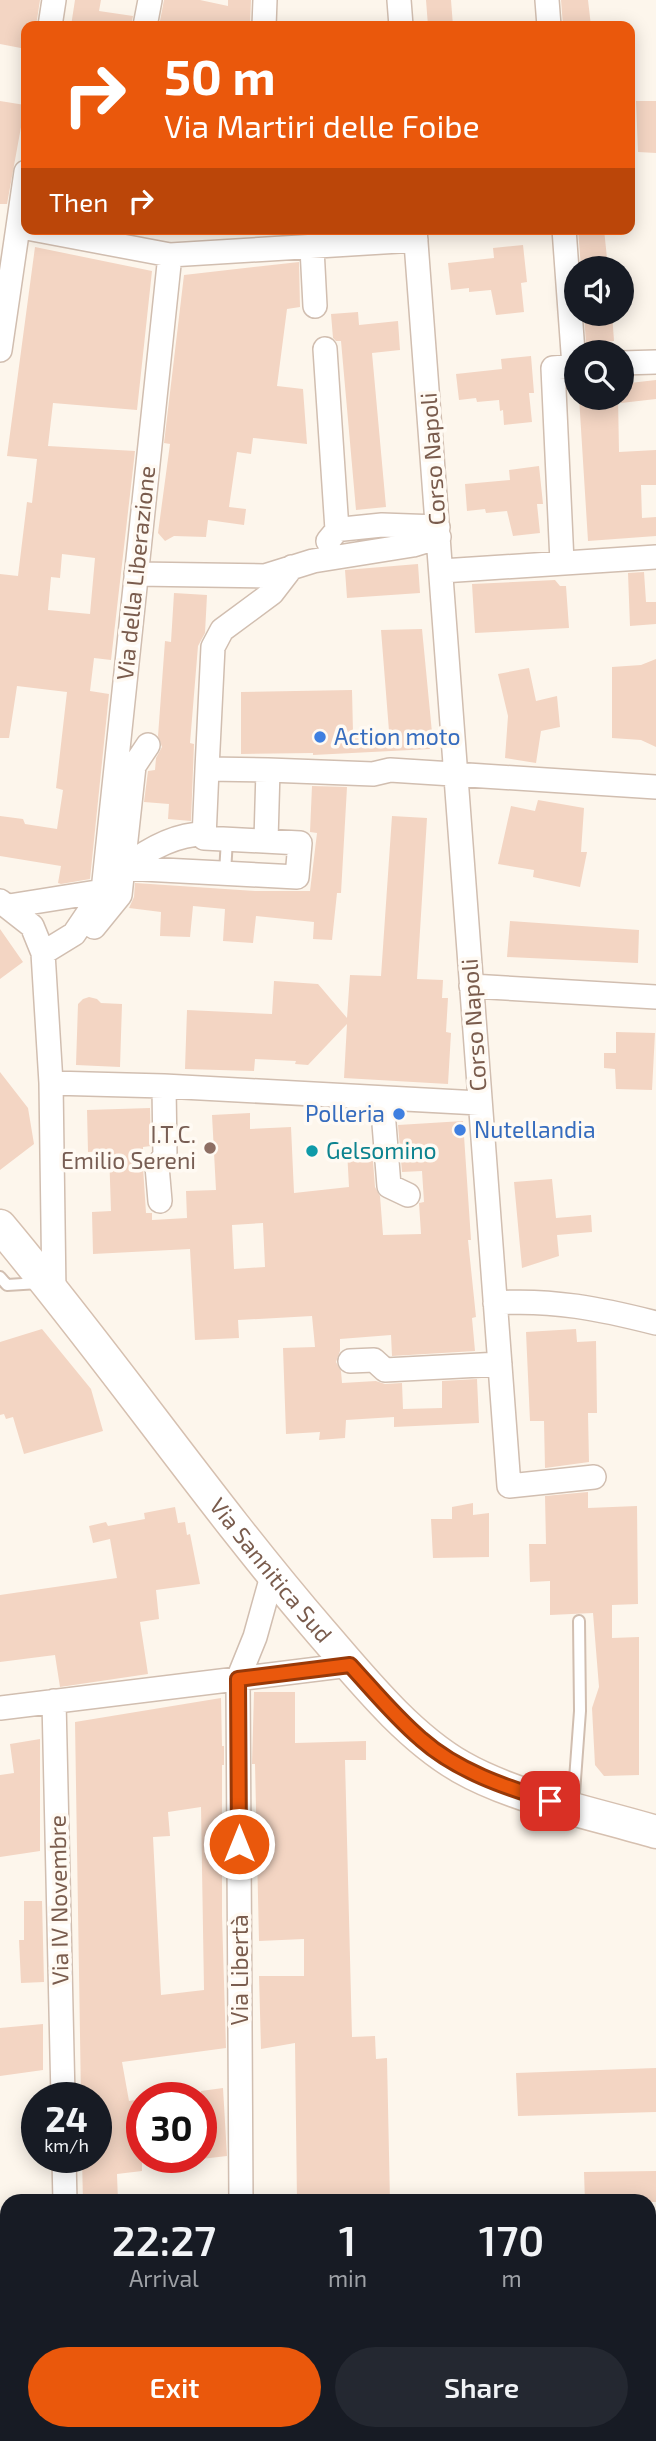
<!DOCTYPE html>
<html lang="en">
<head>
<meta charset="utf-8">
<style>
  :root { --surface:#171b24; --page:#242831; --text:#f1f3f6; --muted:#9ea1a6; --accent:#ea580c }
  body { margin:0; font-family:"Exo 2",sans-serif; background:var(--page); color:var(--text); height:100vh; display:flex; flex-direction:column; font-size:26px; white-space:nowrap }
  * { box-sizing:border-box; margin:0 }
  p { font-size:23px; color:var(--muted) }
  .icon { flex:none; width:38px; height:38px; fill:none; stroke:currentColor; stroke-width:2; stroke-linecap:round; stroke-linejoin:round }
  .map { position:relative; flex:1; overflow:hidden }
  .sheet { position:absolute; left:0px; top:2194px; width:656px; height:247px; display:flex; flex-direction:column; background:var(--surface); border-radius:21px 21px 0 0; box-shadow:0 4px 18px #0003 }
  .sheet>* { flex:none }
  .guide { position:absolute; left:21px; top:21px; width:614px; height:214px; border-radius:14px; box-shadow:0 4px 18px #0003; background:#ea580c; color:#fff; overflow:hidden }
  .tools { position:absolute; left:564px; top:256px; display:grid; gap:14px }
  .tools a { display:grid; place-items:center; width:70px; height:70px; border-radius:50%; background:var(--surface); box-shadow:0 4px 18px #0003; font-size:35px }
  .speed { position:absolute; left:21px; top:2082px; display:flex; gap:14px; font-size:35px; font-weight:700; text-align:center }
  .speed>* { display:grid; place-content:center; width:91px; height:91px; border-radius:50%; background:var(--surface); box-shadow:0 4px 18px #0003; line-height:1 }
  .speed small { font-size:18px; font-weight:400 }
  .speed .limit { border:10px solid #d22; background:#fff; color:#111 }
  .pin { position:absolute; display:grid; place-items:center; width:60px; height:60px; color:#fff; margin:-30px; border-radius:14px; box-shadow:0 4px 10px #0006 }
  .me { position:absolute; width:77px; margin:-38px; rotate:0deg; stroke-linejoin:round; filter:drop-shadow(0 0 5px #0008) }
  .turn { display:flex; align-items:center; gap:24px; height:147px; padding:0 28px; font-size:32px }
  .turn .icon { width:91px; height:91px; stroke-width:2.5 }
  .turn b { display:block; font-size:49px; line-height:60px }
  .then { display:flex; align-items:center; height:66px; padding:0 28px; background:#0003; gap:14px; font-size:26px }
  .eta { display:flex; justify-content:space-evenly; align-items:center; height:119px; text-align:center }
  .eta b { font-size:42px; font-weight:600; line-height:49px }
  .primary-button { display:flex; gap:14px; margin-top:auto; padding:14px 28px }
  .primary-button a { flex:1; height:80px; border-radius:42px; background:var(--accent); color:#fff; font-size:28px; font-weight:600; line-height:80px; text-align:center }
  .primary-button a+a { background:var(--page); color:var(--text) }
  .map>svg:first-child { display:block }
</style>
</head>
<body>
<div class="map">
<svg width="656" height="2441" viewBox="0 0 656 2441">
  <rect width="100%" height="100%" fill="#fdf6ec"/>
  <path fill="#f3d5c3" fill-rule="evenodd" d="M0 0H40L36 26H26V49L0 44Z
    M75 0H101L99 11 133 16 131 26H71Z
    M164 0H200L228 6V0H251L250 26H159Z
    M426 0H451L453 26H428Z
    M561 0H588L591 26H563Z
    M0 101 25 105 7 204H0Z
    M636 101H656V153L638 152Z
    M578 229H604L608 268H581Z
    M523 245 527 282 521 283 524 312 496 315 491 290 469 292V288L451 290 448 263 494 258 493 248Z
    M35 247 152 271 137 410 53 403 48 446 135 451 111 660 94 658 90 691 109 694 90 879 61 884 58 883 61 866 0 856V816L23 819 25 824 57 829 63 790 56 788 67 692 17 686 9 738H0V574L18 576 27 502 32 503 37 459 7 456ZM62 554 95 558 90 614 48 610 51 577 60 578Z
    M299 262 300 307 287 309 277 386 303 389 307 444 253 438 251 454 237 452 229 507 246 509 244 525 208 520 206 537 174 536 165 541 158 533 170 444 164 443 184 275Z
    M358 312 359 325 398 321 400 350 372 353 386 507 356 510 341 341H336L333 338 331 314Z
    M584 313H612L614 341 586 344Z
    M531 356 534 393H529L532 422 504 425 503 410 500 411 499 400 477 402 476 398 459 400 456 374 502 369 501 359Z
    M656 380V399L621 403V384Z
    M579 397H618L619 452 656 450V485H641L642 518 656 517V536L588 541Z
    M539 466 543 504H537L540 533 513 536 507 511 486 513 485 509 467 511 465 484 510 480 509 470Z
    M418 564 420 593 347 598 345 570Z
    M644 572 646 602H656V624L630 626 628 573Z
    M555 580 560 586H566L569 628 475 633 472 584Z
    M174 593 207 595 205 633 198 646 190 743 194 744 191 821 168 819 169 804 144 802 148 771 155 770 156 758 162 747 158 736 165 641 171 642Z
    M422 629 433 743 430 744V749L313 755V753L241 754V692L352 690 353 733 389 731 381 630Z
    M656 659V747L641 740 612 738V667L641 665Z
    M529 668 536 701 557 696 560 727 541 731 536 763 505 758 508 716 498 674Z
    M312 786 347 787 341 893H337L332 940 313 939 314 922 256 916 253 943 223 941 225 909 193 906 190 937 160 936 161 912 129 908 134 897 135 883 255 891H310L317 833 310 832Z
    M538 800 584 808 581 852H587L580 887 533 877 534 870 498 864 511 806 535 811Z
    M392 816 427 818 417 979 443 980 442 998H448L446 1032 451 1033 448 1084 344 1078 347 1024 308 1065 295 1064 296 1061 255 1059 254 1071 185 1069 187 1010 272 1014 274 981 318 984 347 1018 350 975 381 976Z
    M510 921 639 930 638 963 507 957Z
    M0 929 23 962 0 979Z
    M89 997 97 999 101 1003 122 1004 120 1067 76 1065 78 1004 83 999Z
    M616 1032 655 1033 652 1090 616 1089 615 1069 604 1068V1053H616Z
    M0 1072 28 1108 34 1144 0 1170Z
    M150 1108 151 1146 143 1147V1167L146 1213H152V1220L187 1218 186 1191 216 1190 212 1115 250 1113V1129L291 1127 294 1193 349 1187 347 1150 372 1149 375 1187 380 1196 383 1235 421 1234 419 1203 424 1202 422 1171 402 1172 398 1125 463 1121 471 1240H468L476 1317 472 1318 475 1351 392 1356 391 1335 340 1339V1351L336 1362 341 1371 342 1383 376 1381 385 1384 402 1383 403 1409 442 1408V1381L477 1379 479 1423 394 1427V1417L346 1420 345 1438 319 1440 320 1432 286 1434 283 1348 315 1347 312 1316 238 1320 239 1338 195 1340 190 1249 93 1254 92 1212 111 1211 109 1151 88 1152 87 1110ZM263 1223 265 1267 234 1269 232 1225Z
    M552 1179 556 1218 591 1215 592 1232 557 1235 559 1256 522 1268 514 1182Z
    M42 1329 91 1389 103 1431 24 1454 13 1417 6 1419 4 1414 0 1415V1342Z
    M576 1329 577 1342 596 1341 597 1413H588L589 1462 545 1468 544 1421H530L526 1332Z
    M588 1492V1508L637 1506 638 1604 612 1605V1638L639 1637V1775L604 1776 595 1765 592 1708 599 1687 593 1613 550 1615V1581L530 1582 529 1544H546L545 1496Z
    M473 1503V1515L489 1513V1557L433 1558 431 1519H452V1507Z
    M175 1507 178 1523 185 1522 187 1535 190 1534 200 1584 156 1590 159 1619 140 1622 148 1674 60 1687 55 1655 0 1662V1595L117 1578 110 1539 93 1543 89 1526 106 1522 108 1526 145 1519 144 1513Z
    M254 1692H295V1743L366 1741V1760H345L352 2037 375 2036 376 2059 387 2058 390 2202H297L295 2043 261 2049 259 1976H304V1939L259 1941 255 1764H252Z
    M221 1698 222 1746H224V1765H222V1916L226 2048 122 2062 129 2101 142 2099V2171L117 2174 118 2202H83L82 2158H96V2098H81L75 1722ZM201 1807 204 1990 161 1995 153 1837 170 1836 168 1812Z
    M40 1739V1851L0 1857V1775L14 1773 10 1744Z
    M24 1901H42L44 1982 21 1983 19 1940H24Z
    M43 2024V2070L0 2076V2028Z
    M656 2068V2112L518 2116 516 2073Z
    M223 2088 227 2156 201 2159V2091Z
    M656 2171V2202H585L584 2172Z"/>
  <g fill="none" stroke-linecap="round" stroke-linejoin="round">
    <g stroke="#d1beb0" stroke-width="14">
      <path id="service" d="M225 873 227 839
        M0 1277 7 1285 39 1283
        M573 1807 580 1711 579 1621"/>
    </g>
    <g stroke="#d1beb0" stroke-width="26">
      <path id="minor" d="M399 0 401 26
        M547 0 549 26
        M50 26 54 0
        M145 26 150 0
        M264 26 265 0
        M32 229 170 255 416 240
        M415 229 509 1486 594 1477
        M564 229 574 366
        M312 248 315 306
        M325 349 337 530
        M0 350 26 172
        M621 363 656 362
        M328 541 337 530 343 529 382 525 438 527
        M562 562 553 368 576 366
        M442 571 656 557
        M136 574 265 576 313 561 413 545 439 537
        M207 769 213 647 222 630 272 593 292 567
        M268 770 373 774 390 770 656 787
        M124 868 297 877 300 843 204 838 207 769 268 770 266 840
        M124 868C147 850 174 834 204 834
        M0 901 32 926 43 953 51 1083 54 1293
        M9 906 103 891
        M94 927 120 895 134 766 148 745
        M43 953 74 934 103 891 170 255
        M471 986 656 997
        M51 1083 164 1086 479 1103
        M382 1099 389 1186 408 1195
        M160 1201 157 1166 165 1156 164 1086
        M495 1303C552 1299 601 1309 656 1323
        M350 1361 374 1360 385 1370 500 1364
        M54 1701 63 2098
        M0 1708 350 1665
        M64 2158 65 2202
        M241 2202 238 1679 255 1637 272 1576
        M74 2434V2441
        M240 2441V2434"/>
    </g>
    <g stroke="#d6c0b0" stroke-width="35">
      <g id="secondary">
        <path id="s1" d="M0 1226C111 1358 208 1501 321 1632 361 1678 407 1736 461 1767 515 1798 596 1814 656 1832"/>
      </g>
    </g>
    <use href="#service" stroke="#fff" stroke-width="10"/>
    <use href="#minor" stroke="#fff" stroke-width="23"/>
    <use href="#secondary" stroke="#fff" stroke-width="32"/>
  </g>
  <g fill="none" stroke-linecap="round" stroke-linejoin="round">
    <g stroke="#983908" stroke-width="18">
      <path id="route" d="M239 1844 238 1679 350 1665C373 1690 395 1717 421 1739 457 1771 505 1787 550 1801"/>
    </g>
    <use href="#route" stroke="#ea580c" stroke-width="12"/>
  </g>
  <g fill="#3f7fe0" stroke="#fffaf3" stroke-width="2.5">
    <circle cx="320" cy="737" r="7"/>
    <circle cx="399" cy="1114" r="7"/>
    <circle cx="460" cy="1130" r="7"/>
  </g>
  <circle fill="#8d6e63" stroke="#fffaf3" stroke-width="2.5" cx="210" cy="1148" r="7"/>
  <circle fill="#0f9aa8" stroke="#fffaf3" stroke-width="2.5" cx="312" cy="1151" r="7"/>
  <g text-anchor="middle" stroke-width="7" stroke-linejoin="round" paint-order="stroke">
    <g font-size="23" fill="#7a5c4d" stroke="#fffaf3">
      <text transform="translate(433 459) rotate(-94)" y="8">Corso Napoli</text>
      <text transform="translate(136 573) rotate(-84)" y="8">Via della Liberazione</text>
      <text transform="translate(474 1025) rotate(-94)" y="8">Corso Napoli</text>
      <text dy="8" stroke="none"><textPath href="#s1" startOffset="438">Via Sannitica Sud</textPath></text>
      <text transform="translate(59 1900) rotate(-91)" y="8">Via IV Novembre</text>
      <text transform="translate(240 1970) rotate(-90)" y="8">Via Libertà</text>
    </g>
    <g font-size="23" fill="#366cbe" stroke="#fffaf3" text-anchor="start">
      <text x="334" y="745">Action moto</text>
      <text x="385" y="1122" text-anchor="end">Polleria</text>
      <text x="474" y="1138">Nutellandia</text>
    </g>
    <g font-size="23" fill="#785e54" stroke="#fffaf3" text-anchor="end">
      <text x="196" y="1143">I.T.C.<tspan x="196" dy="26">Emilio Sereni</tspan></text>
    </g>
    <g font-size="23" fill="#0d838f" stroke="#fffaf3" text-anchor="start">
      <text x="326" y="1159">Gelsomino</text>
    </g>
  </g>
</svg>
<div class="tools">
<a><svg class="icon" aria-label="sound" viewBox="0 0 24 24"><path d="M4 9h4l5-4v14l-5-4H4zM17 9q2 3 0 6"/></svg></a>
<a><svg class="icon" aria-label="search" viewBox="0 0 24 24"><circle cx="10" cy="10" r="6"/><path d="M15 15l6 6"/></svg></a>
</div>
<div class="speed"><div>24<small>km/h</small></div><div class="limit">30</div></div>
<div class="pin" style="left:550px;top:1801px;background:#d93025"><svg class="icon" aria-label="arrive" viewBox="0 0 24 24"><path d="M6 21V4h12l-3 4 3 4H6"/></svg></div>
<svg class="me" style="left:239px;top:1844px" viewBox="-20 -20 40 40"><circle r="17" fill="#ea580c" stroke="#fff" stroke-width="3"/><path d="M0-11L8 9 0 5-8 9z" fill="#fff"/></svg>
<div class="guide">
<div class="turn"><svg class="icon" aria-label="right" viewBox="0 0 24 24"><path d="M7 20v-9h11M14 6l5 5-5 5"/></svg><div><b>50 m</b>Via Martiri delle Foibe</div></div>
<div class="then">Then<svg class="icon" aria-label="right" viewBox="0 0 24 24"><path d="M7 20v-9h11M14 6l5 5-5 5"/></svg></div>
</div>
<section class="sheet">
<div class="eta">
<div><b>22:27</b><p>Arrival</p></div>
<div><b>1</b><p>min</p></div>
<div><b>170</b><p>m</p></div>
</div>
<div class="primary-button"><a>Exit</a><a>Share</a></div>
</section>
</div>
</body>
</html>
